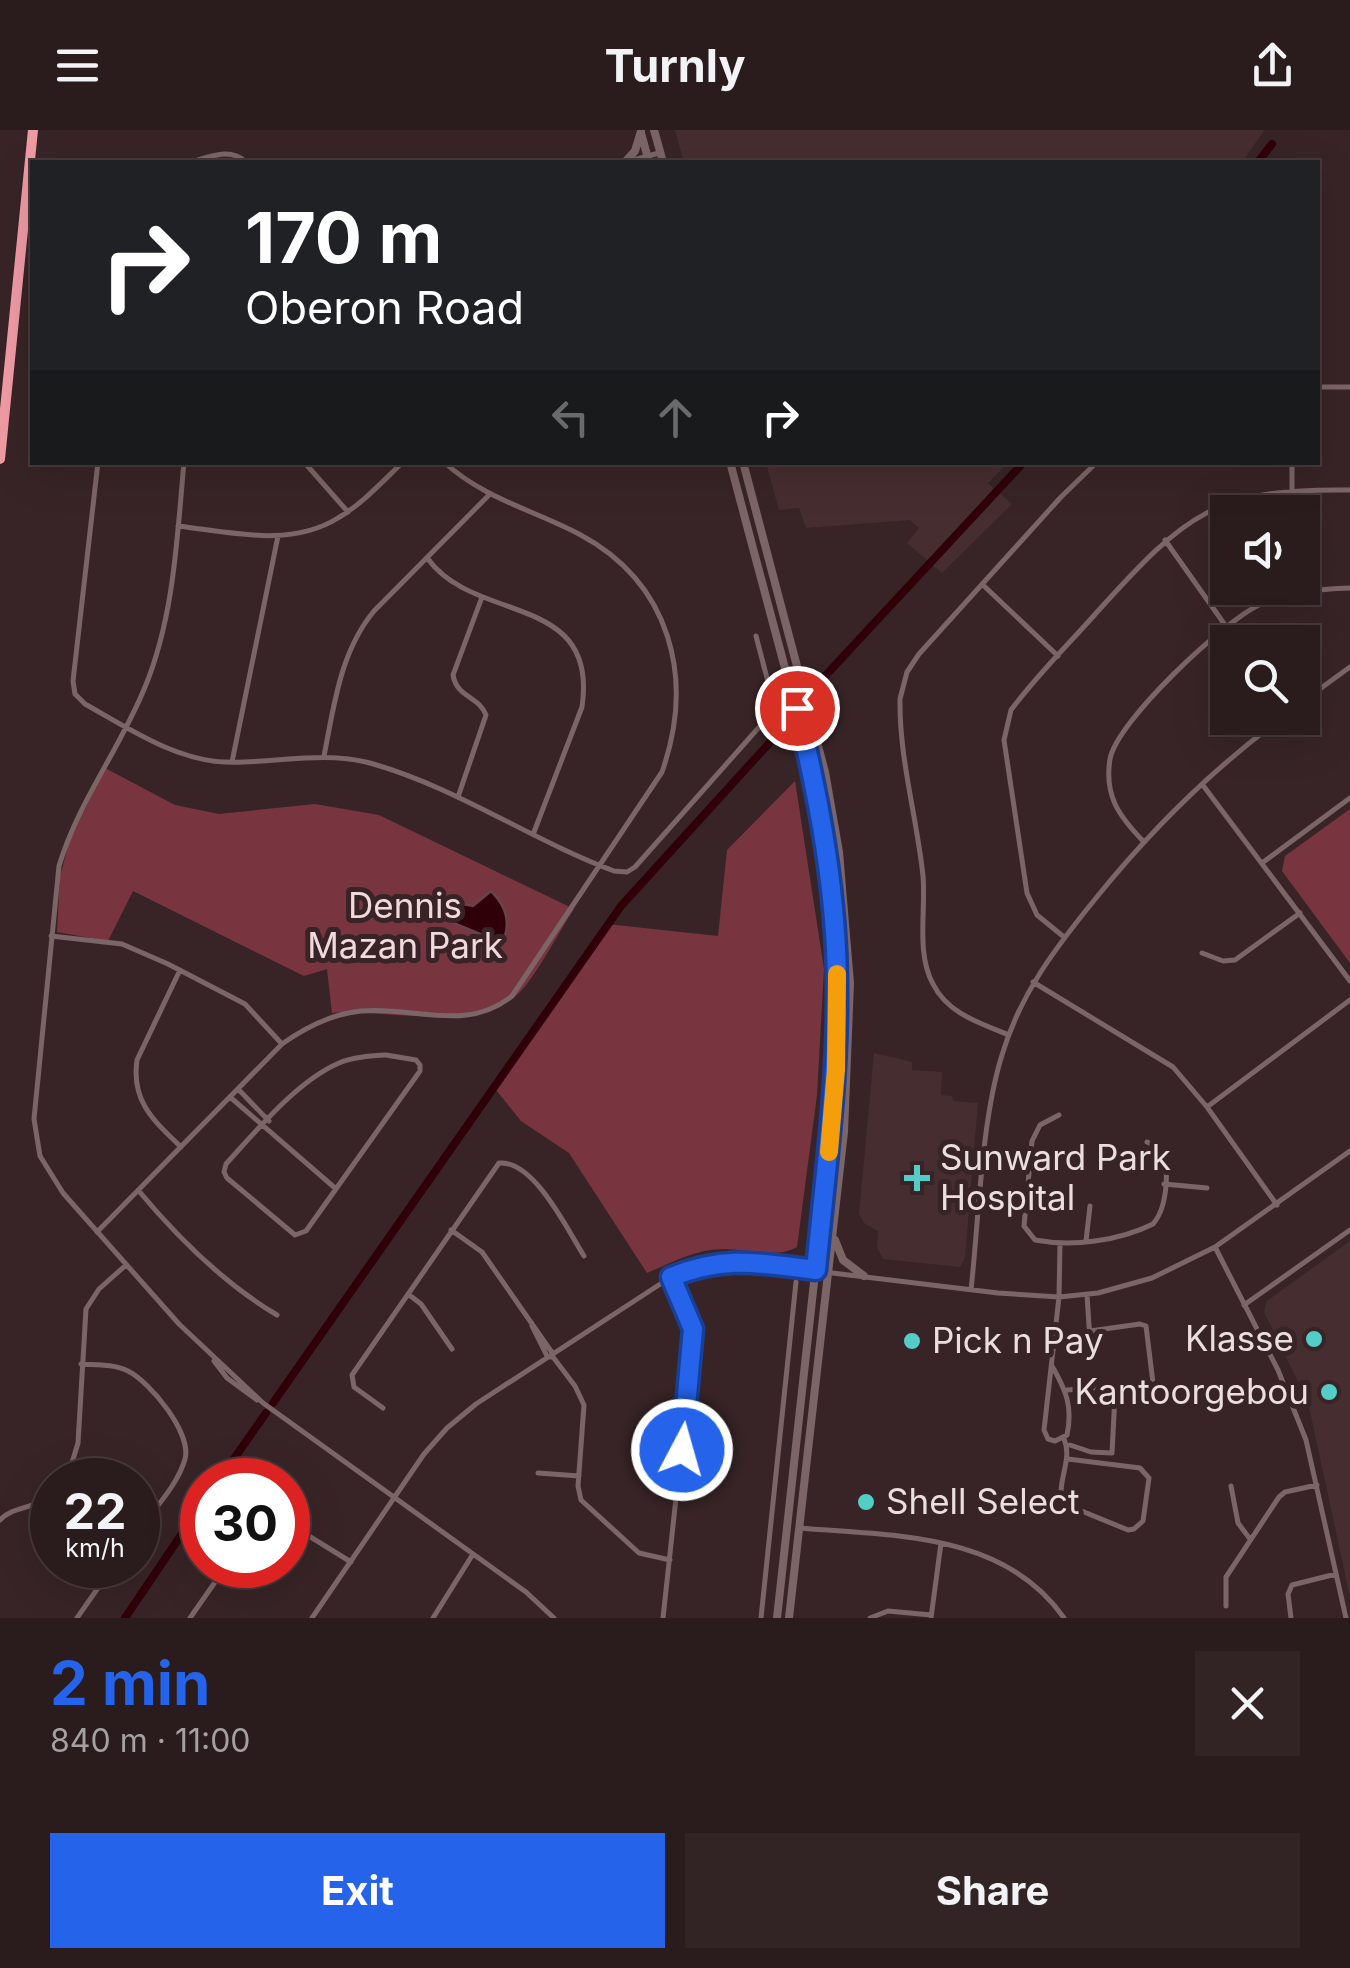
<!DOCTYPE html>
<html lang="en">
<head>
<meta charset="utf-8">
<style>
  :root { --surface:#2a1b1c; --page:#322425; --text:#f1f3f6; --muted:#a5a1a3; --line:#46393b; --accent:#2563eb }
  body { margin:0; font-family:Inter,sans-serif; background:var(--page); color:var(--text); height:100vh; display:flex; flex-direction:column; font-size:38px; white-space:nowrap }
  * { box-sizing:border-box; margin:0 }
  p { font-size:32px; color:var(--muted) }
  .icon { flex:none; width:55px; height:55px; fill:none; stroke:currentColor; stroke-width:2; stroke-linecap:round; stroke-linejoin:round }
  .map { position:relative; height:1488px; overflow:hidden }
  .sheet { display:flex; flex-direction:column; background:var(--surface); flex:1 }
  .sheet>* { flex:none }
  .guide { position:absolute; left:30px; top:30px; width:1290px; height:305px; border-radius:0px; box-shadow:0 10px 40px #0002,0 0 0 2px var(--line); background:#202124; color:#fff; overflow:hidden }
  .tools { position:absolute; left:1210px; top:365px; display:grid; gap:20px }
  .tools a { display:grid; place-items:center; width:110px; height:110px; border-radius:0px; background:var(--surface); box-shadow:0 10px 40px #0002,0 0 0 2px var(--line); font-size:50px }
  .speed { position:absolute; left:30px; top:1328px; display:flex; gap:20px; font-size:50px; font-weight:700; text-align:center }
  .speed>* { display:grid; place-content:center; width:130px; height:130px; border-radius:50%; background:var(--surface); box-shadow:0 10px 40px #0002,0 0 0 2px var(--line); line-height:1 }
  .speed small { font-size:25px; font-weight:400 }
  .speed .limit { border:15px solid #d22; background:#fff; color:#111 }
  .pin { position:absolute; display:grid; place-items:center; width:85px; height:85px; color:#fff; margin:-42px; border:5px solid #fff; border-radius:50%; box-shadow:0 2px 10px #0007 }
  .me { position:absolute; width:110px; margin:-55px; rotate:6deg; stroke-linejoin:round; filter:drop-shadow(0 0 8px #0008) }
  .turn { display:flex; align-items:center; gap:35px; height:210px; padding:0 50px; font-size:45px }
  .turn .icon { width:130px; height:130px; stroke-width:2.5 }
  .turn b { display:block; font-size:70px; line-height:85px }
  .lanes { display:flex; align-items:center; height:95px; padding:0 50px; background:#0003; justify-content:center; gap:50px; direction:ltr }
  .lanes .off { opacity:.35 }
  .round { display:grid; place-items:center; flex:none; width:105px; height:105px; border-radius:0px; background:var(--page) }
  .overview { display:flex; align-items:center; justify-content:space-between; height:170px; padding:0 50px }
  h1 { font-size:60px; font-weight:700; line-height:75px; color:var(--accent) }
  .action { display:flex; gap:20px; margin-top:auto; padding:20px 50px }
  .action a { flex:1; height:115px; border-radius:0px; background:var(--accent); color:#fff; font-size:40px; font-weight:700; line-height:115px; text-align:center }
  .action a+a { background:var(--page); color:var(--text) }
  header { display:flex; justify-content:space-between; align-items:center; height:130px; padding:0 50px; background:var(--surface); font-size:45px; font-weight:700 }
  .map>svg:first-child { display:block }
</style>
</head>
<body>
<header><svg class="icon" aria-label="menu" viewBox="0 0 24 24"><path d="M4 6h16M4 12h16M4 18h16"/></svg>Turnly<svg class="icon" aria-label="share" viewBox="0 0 24 24"><path d="M12 15V3M7 8l5-5 5 5M5 13v7h14v-7"/></svg></header>
<div class="map">
<svg width="1350" height="1488" viewBox="0 0 1350 1488">
  <rect width="100%" height="100%" fill="#382426"/>
  <path fill="#462d30" d="M675 0H1263L1264 1 1242 32H684Z
    M766 333H1008L988 353 1012 374 942 443 907 413 919 398 910 390 806 398 799 378 779 380Z
    M874 923 912 932V940L942 942 941 965 952 966 953 971 978 973 965 1127 960 1137 883 1129 877 1118 878 1101 864 1093 859 1084Z
    M1350 1111V1467L1308 1272 1264 1182 1267 1171Z"/>
  <path fill="#783540" d="M105 638 175 675 219 684 315 674 379 685 574 779C560 800 535 848 519 863 478 903 385 879 332 883L327 839 304 846 133 761 108 811 57 802 60 747 69 712Z
    M795 651 824 839 817 965 797 1117C776 1129 748 1119 724 1119 696 1119 673 1132 647 1143L569 1023 521 991 492 955 607 794 718 806 727 720Z
    M1350 679V833L1282 741 1285 726Z"/>
  <path fill="#300009" stroke="#684349" stroke-width="2.5" d="M491 761C506 776 512 793 502 813L441 788 447 771 473 776Z"/>
  <g fill="none" stroke-linecap="round" stroke-linejoin="round">
    <path stroke="#300009" stroke-width="8" d="M1258 32 1272 14
      M813 559 1024 332
      M273 1273 621 776 793 587
      M219 1350 266 1283
      M125 1488 202 1374"/>
    <path stroke="#7c6567" stroke-width="5" d="M191 32C210 27 230 17 246 32
      M626 32 659 23
      M1318 257H1350
      M98 332 73 551 75 564 85 574C128 598 175 630 225 632 274 634 321 620 370 633 456 657 531 710 614 741L627 742 635 737 769 586 773 571 756 506
      M184 332C177 408 174 487 145 557 120 619 78 672 59 736L34 989 40 1026 63 1063 179 1194 263 1273 526 1462 554 1488
      M304 332 348 382
      M1292 332V359
      M178 396C230 402 290 418 338 388 362 374 383 351 403 332
      M1165 410 1225 495
      M428 429C475 494 599 462 582 577L534 702
      M983 455 1058 526
      M1302 572 1350 537
      M324 626C334 576 340 522 374 481L489 365
      M232 632 278 406
      M1202 654 1350 851
      M458 667 486 585C479 566 457 568 453 545L482 467
      M1143 711C1119 686 1104 666 1110 629 1117 591 1223 492 1259 475 1288 462 1319 459 1350 458
      M1262 733 1350 668
      M51 806 122 814 168 834 245 874 282 914
      M1064 807 1037 785 1027 763 1004 610 1011 580C1037 545 1069 514 1098 481 1186 384 1214 358 1350 360
      M1202 823 1223 831 1235 830 1300 783
      M180 840 137 930C131 971 153 990 181 1017
      M1033 852 1173 937 1207 977 1277 1075
      M1009 905C980 893 948 884 933 854 916 823 926 781 923 746 917 688 899 628 900 569L907 542 919 524 1061 367 1097 332
      M386 925 416 930 420 935V941L306 1101 295 1105 227 1048 224 1042 226 1034C256 1001 297 951 339 933 353 927 371 926 386 925Z
      M239 960 269 991
      M230 967 335 1058
      M1207 977 1350 870
      M1059 985 1040 995 1032 1011 1024 1096 1035 1110C1072 1117 1119 1111 1153 1094 1167 1078 1171 1037 1160 1018L1147 1012
      M1164 1054 1207 1058
      M138 1060C178 1108 223 1153 277 1185
      M451 1100 482 1122 553 1224
      M97 1102 282 914C306 897 331 884 361 881 414 876 466 903 512 866L662 642C695 548 671 453 579 404 533 380 483 368 444 332
      M1086 1111 1090 1076
      M1215 1117 1278 1240 1306 1310 1346 1488
      M971 1160C979 1088 981 992 1002 925 1020 864 1056 817 1096 768 1151 700 1211 640 1282 588
      M408 1164 421 1174 452 1219
      M1087 1165 1091 1225
      M1244 1175 1350 1100
      M532 1196 547 1226 553 1227 575 1256 584 1275 578 1356 581 1370 639 1423 670 1430
      M214 1231 227 1248 257 1270
      M81 1234C96 1235 114 1234 128 1241 150 1252 192 1303 185 1329 178 1355 153 1380 138 1402
      M1052 1236C1066 1260 1073 1277 1067 1305L1055 1311 1048 1309 1044 1300 1059 1167 1060 1114
      M1067 1260 1153 1253 1146 1196 1140 1194 1090 1201
      M383 1278 354 1257 352 1245 499 1033C534 1030 567 1099 584 1126
      M1064 1309C1073 1329 1057 1350 1062 1373L1128 1400 1134 1399 1143 1391 1149 1348 1140 1338 1068 1329
      M1070 1315 1091 1322 1112 1323 1115 1265
      M538 1343 579 1346
      M61 1350 71 1336 78 1313 86 1179 99 1159 126 1135
      M1231 1356 1238 1393 1250 1409
      M0 1390C15 1374 38 1381 52 1361
      M288 1393 351 1432
      M799 1398C893 1406 1004 1402 1064 1488
      M1226 1476V1447L1279 1367 1285 1362 1317 1355
      M77 1488 114 1435
      M190 1488 227 1435
      M312 1488 424 1324 447 1298 476 1274 671 1147 702 1135 741 1132 998 1163 1059 1167 1098 1163 1152 1148 1215 1117 1350 1021
      M433 1488 473 1424
      M663 1488 693 1211 692 1193 671 1147
      M761 1488 796 1152
      M870 1488 888 1481 931 1485
      M931 1488 941 1413
      M1291 1488 1288 1464 1292 1455 1336 1444"/>
    <path stroke="#7c6567" stroke-width="8" d="M654 0 663 32
      M641 3 649 32
      M625 32 635 21 641 1
      M730 332 813 643 831 759 837 854 833 980 777 1488
      M743 332 825 642 839 722 850 853 844 1002 789 1488
      M835 1110 843 1130 864 1146"/>
    <path stroke="#ef9ba4" stroke-width="10" d="M0 329 33 0"/>
  </g>
  <g fill="none" stroke-linecap="round" stroke-linejoin="round">
    <g stroke="#184099" stroke-width="25">
      <path id="route" d="M682 1320 693 1199 671 1147C726 1125 759 1133 816 1140 825 1046 838 953 837 858 837 763 819 669 797 578"/>
    </g>
    <use href="#route" stroke="#2563eb" stroke-width="18"/>
    <path stroke="#f59e0b" stroke-width="18" d="M829 1022 836 940 837 844"/>
  </g>
  <g fill="#54cdc7" stroke="#382426" stroke-width="4">
    <path d="M912 1033h10v10h10v10h-10v10h-10v-10h-10v-10h10z"/>
    <circle cx="1314" cy="1209" r="10"/>
    <circle cx="912" cy="1211" r="10"/>
    <circle cx="1329" cy="1262" r="10"/>
    <circle cx="866" cy="1372" r="10"/>
  </g>
  <g text-anchor="middle" stroke-width="10" stroke-linejoin="round" paint-order="stroke">
    <g font-size="35" fill="#f2d9db" stroke="#382426">
      <text x="405" y="788">Dennis<tspan x="405" dy="40">Mazan Park</tspan></text>
    </g>
    <g font-size="35" fill="#ebdedf" stroke="#382426" text-anchor="start">
      <text x="940" y="1040">Sunward Park<tspan x="940" dy="40">Hospital</tspan></text>
      <text x="1294" y="1221" text-anchor="end">Klasse</text>
      <text x="932" y="1223">Pick n Pay</text>
      <text x="1309" y="1274" text-anchor="end">Kantoorgebou</text>
      <text x="886" y="1384">Shell Select</text>
    </g>
  </g>
</svg>
<div class="tools">
<a><svg class="icon" aria-label="sound" viewBox="0 0 24 24"><path d="M4 9h4l5-4v14l-5-4H4zM17 9q2 3 0 6"/></svg></a>
<a><svg class="icon" aria-label="search" viewBox="0 0 24 24"><circle cx="10" cy="10" r="6"/><path d="M15 15l6 6"/></svg></a>
</div>
<div class="speed"><div>22<small>km/h</small></div><div class="limit">30</div></div>
<div class="pin" style="left:797px;top:578px;background:#d93025"><svg class="icon" aria-label="arrive" viewBox="0 0 24 24"><path d="M6 21V4h12l-3 4 3 4H6"/></svg></div>
<svg class="me" style="left:682px;top:1320px" viewBox="-20 -20 40 40"><circle r="17" fill="#2563eb" stroke="#fff" stroke-width="3"/><path d="M0-11L8 9 0 5-8 9z" fill="#fff"/></svg>
<div class="guide">
<div class="turn"><svg class="icon" aria-label="right" viewBox="0 0 24 24"><path d="M7 20v-9h11M14 6l5 5-5 5"/></svg><div><b>170 m</b>Oberon Road</div></div>
<div class="lanes"><svg class="icon off" aria-label="left" viewBox="0 0 24 24"><path d="M17 20v-9H6M10 6l-5 5 5 5"/></svg><svg class="icon off" aria-label="ahead" viewBox="0 0 24 24"><path d="M12 20V5M6 11l6-6 6 6"/></svg><svg class="icon" aria-label="right" viewBox="0 0 24 24"><path d="M7 20v-9h11M14 6l5 5-5 5"/></svg></div>
</div>
</div>
<section class="sheet">
<div class="overview"><div><h1>2 min</h1><p>840 m · 11:00</p></div><a class="round"><svg class="icon" aria-label="close" viewBox="0 0 24 24"><path d="M6 6l12 12M18 6L6 18"/></svg></a></div>
<div class="action"><a>Exit</a><a>Share</a></div>
</section>
</body>
</html>
